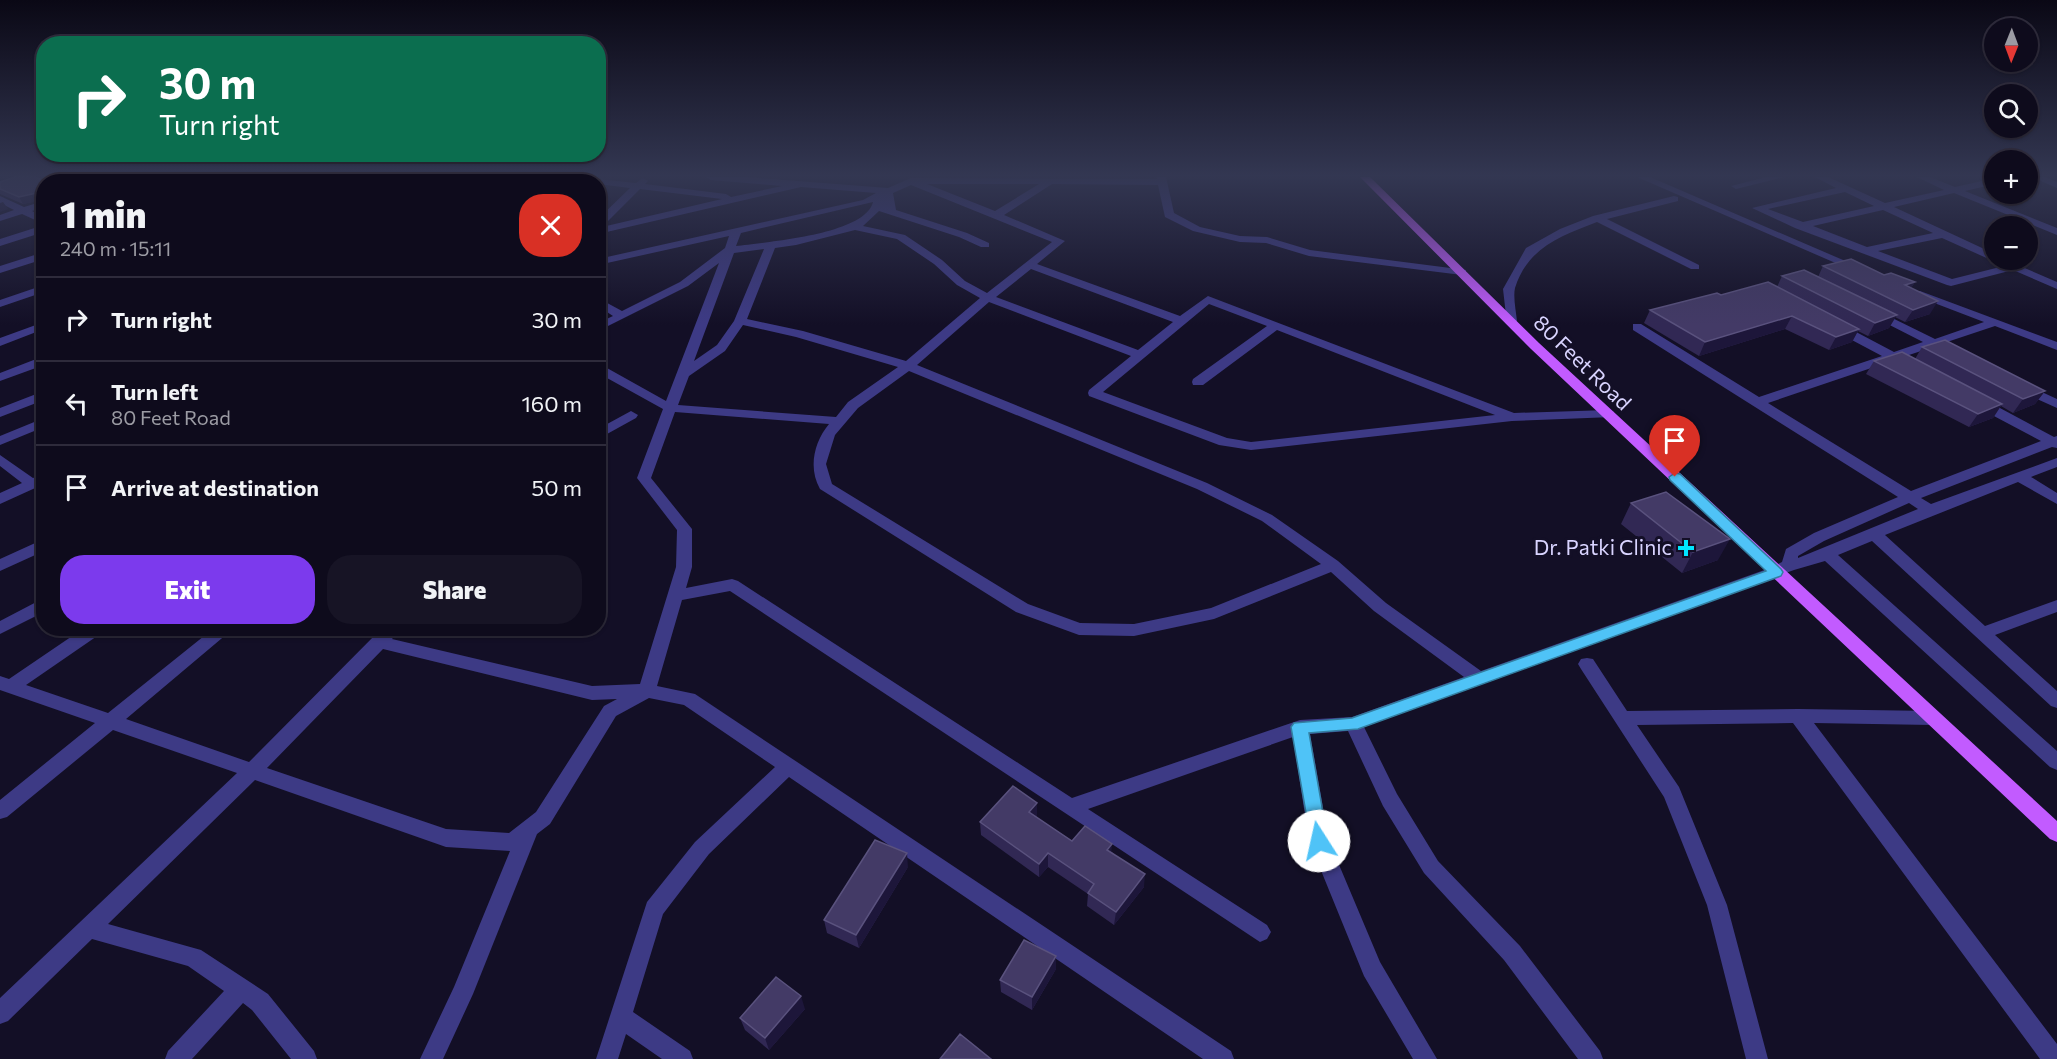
<!DOCTYPE html>
<html lang="en">
<head>
<meta charset="utf-8">
<style>
  :root { --surface:#0e0b1c; --page:#171425; --text:#f1f3f6; --muted:#9b9ba3; --line:#2e2b3b; --accent:#7c3aed }
  body { margin:0; font-family:Commissioner,sans-serif; background:var(--page); color:var(--text); height:100vh; display:flex; flex-direction:column; font-size:22px; white-space:nowrap }
  * { box-sizing:border-box; margin:0 }
  p { font-size:20px; color:var(--muted) }
  .icon { flex:none; width:33px; height:33px; fill:none; stroke:currentColor; stroke-width:2; stroke-linecap:round; stroke-linejoin:round }
  .map { position:relative; flex:1; overflow:hidden }
  .panel { position:absolute; left:36px; top:174px; width:570px; height:462px; display:flex; flex-direction:column; background:var(--surface); border-radius:24px; box-shadow:0 2px 4px #0004,0 0 0 2px var(--line) }
  .panel>* { flex:none }
  .hud { position:absolute; left:36px; top:36px; width:570px; height:126px; border-radius:24px; box-shadow:0 2px 4px #0004,0 0 0 2px var(--line); background:#0b6e4f; color:#fff; overflow:hidden }
  .needle { width:39px; rotate:181deg }
  .buttons { position:absolute; left:1984px; top:18px; display:grid; gap:12px }
  .buttons a { display:grid; place-items:center; width:54px; height:54px; border-radius:50%; background:var(--surface); box-shadow:0 2px 4px #0004,0 0 0 2px var(--line); font-size:30px }
  .pin { position:absolute; display:grid; place-items:center; width:51px; height:51px; color:#fff; margin:-62px -26px; border-radius:50% 50% 50% 0; rotate:-45deg; box-shadow:0 0 6px #0007 }
  .pin .icon { rotate:45deg }
  .me { position:absolute; width:66px; margin:-33px; rotate:350deg; stroke-linejoin:round; filter:drop-shadow(0 0 4px #0008) }
  .turn { display:flex; align-items:center; gap:21px; height:126px; padding:0 24px; font-size:27px }
  .turn .icon { width:78px; height:78px; stroke-width:2.5 }
  .turn b { display:block; font-size:42px; line-height:51px }
  .round { display:grid; place-items:center; flex:none; width:63px; height:63px; border-radius:24px; background:var(--page) }
  .headline { display:flex; align-items:center; justify-content:space-between; height:102px; padding:0 24px }
  h1 { font-size:36px; font-weight:800; line-height:45px }
  .button { display:flex; gap:12px; margin-top:auto; padding:12px 24px }
  .button a { flex:1; height:69px; border-radius:24px; background:var(--accent); color:#fff; font-size:24px; font-weight:800; line-height:69px; text-align:center }
  .button a+a { background:var(--page); color:var(--text) }
  ul { padding:0; list-style:none }
  li { display:flex; align-items:center; gap:18px; height:84px; padding:0 24px; border-top:2px solid var(--line) }
  li div { flex:1 }
  li b { display:block; font-size:22px }
  li em { font-style:normal }
  .map>svg:first-child { display:block }
</style>
</head>
<body>
<div class="map">
<svg width="2057" height="1059" viewBox="0 0 2057 1059">
  <rect width="100%" height="100%" fill="#130f26"/>
  <g fill="none" stroke-linecap="round" stroke-linejoin="round">
    <path fill="#3d3a85" fill-rule="evenodd" d="M287 177H299L293 182H280Z
      M359 177H371L379 182H365Z
      M521 177H533L528 182H515Z
      M578 177 636 183 643 178 648 181 645 184 726 194 731 197 782 186 711 180 706 177H746L888 188 911 178 1157 179 1156 177H1166L1174 213 1200 227 1240 236 1267 237 1310 250 1466 270V274L1462 275 1309 256 1266 243 1240 242 1193 231 1165 217 1158 185 1052 184 1004 215 1065 241 1037 264 1180 316 1208 296 1514 413 1608 410 1613 411 1615 414 1613 417 1512 421 1251 450 1219 445 1089 396 1088 393 1089 390 1131 356 989 302 917 365 1207 483 1272 515 1338 561 1386 603 1481 671 1770 568 1782 562 1786 549 1814 533 1898 497 1633 330V324H1641L1759 397 1882 356 1833 330V324H1841L1894 352 1923 342 1870 315V311H1878L1935 339 1984 322 1916 296V292L1920 291 2057 342V350L1995 326 1944 343 1958 352 1956 355H1948L1933 347 1903 357 1915 365 1913 368H1905L1892 361 1768 403 1911 491 2041 441 1975 406 1973 403 1975 400H1985L2054 437 2057 436V448L2052 447 1921 498 1931 504 2057 458V467L2031 477 2057 493V504L2018 482 1885 535 1985 626 2057 600V612L1995 635 2057 691V708L2051 706 1872 541 1838 555 2057 751V770L2050 767 1825 561 1794 570 1364 727 1397 794 1438 861 1520 946 1600 1051 1603 1059H1578L1504 960 1424 873 1383 806 1348 731 1310 734 1329 841 1380 962 1437 1059H1413L1364 976 1309 841 1293 737 1088 809 1267 925 1271 932 1267 939 1260 942 730 591 682 600 657 686 695 694 1231 1051 1234 1059H1203L789 777 709 854 663 914 633 1012 690 1051 693 1059H662L626 1034 618 1059H596L647 902 695 842 775 767 684 705 649 698 616 716 550 824 537 834 473 994 443 1059H420L454 987 510 851 446 847 255 780 108 924 201 950 268 994 314 1051 317 1059H291L252 1010 243 1003 192 1059H165L168 1051 224 991 188 966 92 939 8 1021 0 1024V998L237 773 113 730 7 817 0 819V800L95 723 0 690V676L9 679 84 628H105L103 632 26 685 108 713 214 628H234L126 719 249 762 382 628H401L392 639 592 686 640 684 676 567 677 530 637 478 663 409 598 373V363L666 401 719 263 688 286 598 331V323L613 316 598 306V298L622 311 680 282 725 248 729 236 598 265V259L863 200 876 193 801 187 598 234V219L630 188 598 184V182H579L576 179ZM927 184H1039L995 211ZM911 185 1052 242 987 293 965 281 942 260 905 235 863 226 879 211 959 237 981 247H989V243L967 233 896 210 893 193ZM640 189 722 199 602 227ZM873 202C865 235 765 242 736 246L741 233ZM855 230 897 239 934 264 957 285 980 298 906 361 803 331 747 319 775 248 796 245ZM764 249 734 321 717 345 694 361 734 253ZM1031 269 1173 322 1138 350 996 297ZM1209 304 1267 326 1193 379 1192 382 1193 385H1203L1277 330 1495 415 1251 442 1227 438 1103 392ZM743 325 796 337 898 367 848 402 836 417 678 405 689 376 725 351ZM909 371 1197 489 1262 521 1321 564 1211 608 1134 624 1080 623 1028 604 832 484 826 464 835 435 858 408ZM675 412 829 424C814 442 808 468 820 489L1016 612 1079 635 1134 636 1214 619 1331 572 1374 611 1464 677 1352 717 1300 720 1072 798 738 581 732 579 686 588 692 567V529L651 478ZM1909 503 1918 509 1798 558V556L1824 541ZM383 649 592 700 617 699 604 706 536 812 509 833 446 829 267 768Z
      M1637 177H1650L1864 269 1862 271H1854Z
      M1766 177H1784L1736 189 1731 186Z
      M1815 177H1828L1885 203 1944 190 1917 177H1930L1955 187 1995 178V184L1965 191 2057 228V235L1954 193 1894 207 1995 254V260H1999H1991L1942 238 1878 251 1952 279 2004 266 2000 263 2006 260 2057 282V289L2013 270 1951 286 1947 285 1795 228 1752 208 1836 188ZM1845 192 1874 206 1803 222 1768 209ZM1883 210 1933 233 1867 247 1813 226Z
      M2032 177H2045L2057 182V188Z
      M0 196 24 207 44 201V207L32 211 44 217V224L22 214 0 221V215L14 210 0 203Z
      M1674 196 1678 197V201L1607 219 1699 265V269H1691L1597 222C1561 236 1528 247 1515 288 1513 297 1516 311 1517 321L1511 325 1507 324 1503 289 1526 248 1560 229 1593 216Z
      M44 225V232L0 246V239Z
      M44 252V259L0 273V266Z
      M44 285V292L0 307V300Z
      M44 322V329L0 346V338Z
      M44 356V365L0 381V373Z
      M2022 383 2057 399V408L2017 390 2016 387 2017 384Z
      M44 391V400L0 417V408Z
      M631 411 638 415 636 418 598 439V429Z
      M44 418V427L0 445V436Z
      M0 455 33 478 44 474V484L0 504V493L22 483 0 466Z
      M44 539V551L0 571V559Z
      M44 598V612L0 634V621Z
      M1587 658 1593 659 1627 711 1798 709 1932 711 1938 713 1941 718 1938 723 1932 725 1814 723 2057 1044V1059H2040L1793 723 1637 725 1679 787 1727 905 1768 1059H1746L1707 905 1664 797 1581 669 1578 664 1581 659Z"/>
    <path fill="#c25bff" fill-rule="evenodd" d="M1360 177H1370L1539 343 2057 821V842L2050 839 1531 349Z"/>
  </g>
  <path fill="#312854" d="M83 177H121L174 182H92Z
    M0 182H44V212L41 210 37 203 42 201 41 200 23 204 0 194Z
    M1823 266 1884 275 1915 282 1911 288 1930 314 1905 322 1895 317 1889 328 1868 336 1858 331 1852 342 1829 350 1785 329 1699 356 1644 323 1650 310 1721 295 1777 287 1782 276 1818 277Z
    M1922 347 2045 391 2035 404 2013 413 2001 406 1993 418 1969 427 1866 374 1874 361 1915 359Z
    M1631 503 1718 560 1682 573 1621 524Z
    M1037 803 1036 817 1072 841 1112 852 1144 887 1114 925 1087 906 1088 894 1048 867 1039 877 981 835 980 822Z
    M908 867 859 948 827 933 824 920Z
    M1056 969 1032 1010 1001 992 1000 980Z
    M805 1009 769 1050 745 1030 740 1018Z"/>
  <path fill="#1d163a" d="M0 177H10L0 180Z
    M41 192 44 200 23 204 19 197Z
    M3 202 8 209 0 212V203Z
    M1915 282 1907 294 1905 285Z
    M1938 301 1930 314 1905 322 1913 310Z
    M1897 315 1889 328 1868 336 1875 323Z
    M1792 316 1785 329 1699 356 1705 342Z
    M1859 329 1852 342 1829 350 1836 337Z
    M2045 391 2035 404 2013 413 2023 399Z
    M2002 404 1993 418 1969 427 1978 414Z
    M1730 539 1718 560 1682 573 1693 552Z
    M1037 803V816L1029 825V812Z
    M1112 844 1111 857 1107 850Z
    M907 853 908 867 859 948 856 935Z
    M1048 853V867L1039 877V864Z
    M1145 874 1144 887 1114 925 1116 912Z
    M1056 956V969L1032 1010V997Z
    M801 996 805 1009 769 1050 765 1038Z"/>
  <path fill="#433a66" stroke="#5a527e" stroke-width="1.5" d="M14 177H35L47 182H44V207L37 203 42 201 41 192 19 197 0 189V182Z
    M92 177H163L174 182H101Z
    M1851 259 1884 275 1891 273 1915 282 1905 285 1938 301 1913 310 1823 266Z
    M1804 270 1897 315 1875 323 1782 276Z
    M1768 282 1859 329 1836 337 1792 316 1705 342 1650 310 1717 293 1721 295Z
    M1945 340 2045 391 2023 399 1922 347Z
    M1902 352 2002 404 1978 414 1874 361Z
    M1666 492 1730 539 1693 552 1631 503Z
    M1013 786 1037 803 1029 812 1072 841 1085 826 1112 844 1107 850 1145 874 1116 912 1088 893 1094 884 1048 853 1039 864 980 822Z
    M875 840 907 853 856 935 824 920Z
    M1024 940 1056 956 1032 997 1000 980Z
    M776 977 801 996 765 1038 740 1018Z
    M960 1034 991 1059H940Z"/>
  <linearGradient id="sky" x2="0" y2="1"><stop stop-color="#0a0815"/><stop offset="0.54" stop-color="#333752"/><stop offset="1" stop-color="#333752" stop-opacity="0"/></linearGradient>
  <rect width="2057" height="325" fill="url(#sky)"/>
  <path fill="#4fc3f7" stroke="#337fa1" stroke-width="1.5" d="M1675 473 1680 474 1781 569 1783 572 1781 576 1358 729 1309 733 1328 841 1325 847 1319 849 1312 847 1291 727 1294 723 1352 718 1766 571 1670 480 1669 477Z"/>
  <path fill="#00e5ff" stroke="#130f26" stroke-width="2" d="M1683 539h6v6h6v6h-6v6h-6v-6h-6v-6h6z"/>
  <g text-anchor="middle" stroke-width="6" stroke-linejoin="round" paint-order="stroke">
    <g font-size="21" fill="#d9d4ff" stroke="#130f26">
      <text transform="translate(1582 363) rotate(44)" y="7">80 Feet Road</text>
    </g>
    <g font-size="21" fill="#d9d4ff" stroke="#130f26" text-anchor="end">
      <text x="1672" y="555">Dr. Patki Clinic</text>
    </g>
  </g>
</svg>
<div class="buttons">
<a><svg class="needle" viewBox="-14 -14 28 28"><path d="M0-13l5 13h-10z" fill="#e53935"/><path d="M0 13l5-13h-10z" fill="#9b9ba3"/></svg></a>
<a><svg class="icon" aria-label="search" viewBox="0 0 24 24"><circle cx="10" cy="10" r="6"/><path d="M15 15l6 6"/></svg></a>
<a>+</a>
<a>−</a>
</div>
<div class="pin" style="left:1675px;top:477px;background:#d93025"><svg class="icon" aria-label="arrive" viewBox="0 0 24 24"><path d="M6 21V4h12l-3 4 3 4H6"/></svg></div>
<svg class="me" style="left:1319px;top:841px" viewBox="-20 -20 40 40"><circle r="19" fill="#fff"/><path d="M0-13L10 11 0 6-10 11z" fill="#4fc3f7"/></svg>
<div class="hud">
<div class="turn"><svg class="icon" aria-label="right" viewBox="0 0 24 24"><path d="M7 20v-9h11M14 6l5 5-5 5"/></svg><div><b>30 m</b>Turn right</div></div>
</div>
<section class="panel">
<div class="headline"><div><h1>1 min</h1><p>240 m · 15:11</p></div><a class="round" style="background:#d93025;color:#fff"><svg class="icon" aria-label="close" viewBox="0 0 24 24"><path d="M6 6l12 12M18 6L6 18"/></svg></a></div>
<ul>
<li><svg class="icon" aria-label="right" viewBox="0 0 24 24"><path d="M7 20v-9h11M14 6l5 5-5 5"/></svg><div><b>Turn right</b></div><em>30 m</em></li>
<li><svg class="icon" aria-label="left" viewBox="0 0 24 24"><path d="M17 20v-9H6M10 6l-5 5 5 5"/></svg><div><b>Turn left</b><p>80 Feet Road</p></div><em>160 m</em></li>
<li><svg class="icon" aria-label="arrive" viewBox="0 0 24 24"><path d="M6 21V4h12l-3 4 3 4H6"/></svg><div><b>Arrive at destination</b></div><em>50 m</em></li>
</ul>
<div class="button"><a>Exit</a><a>Share</a></div>
</section>
</div>
</body>
</html>
